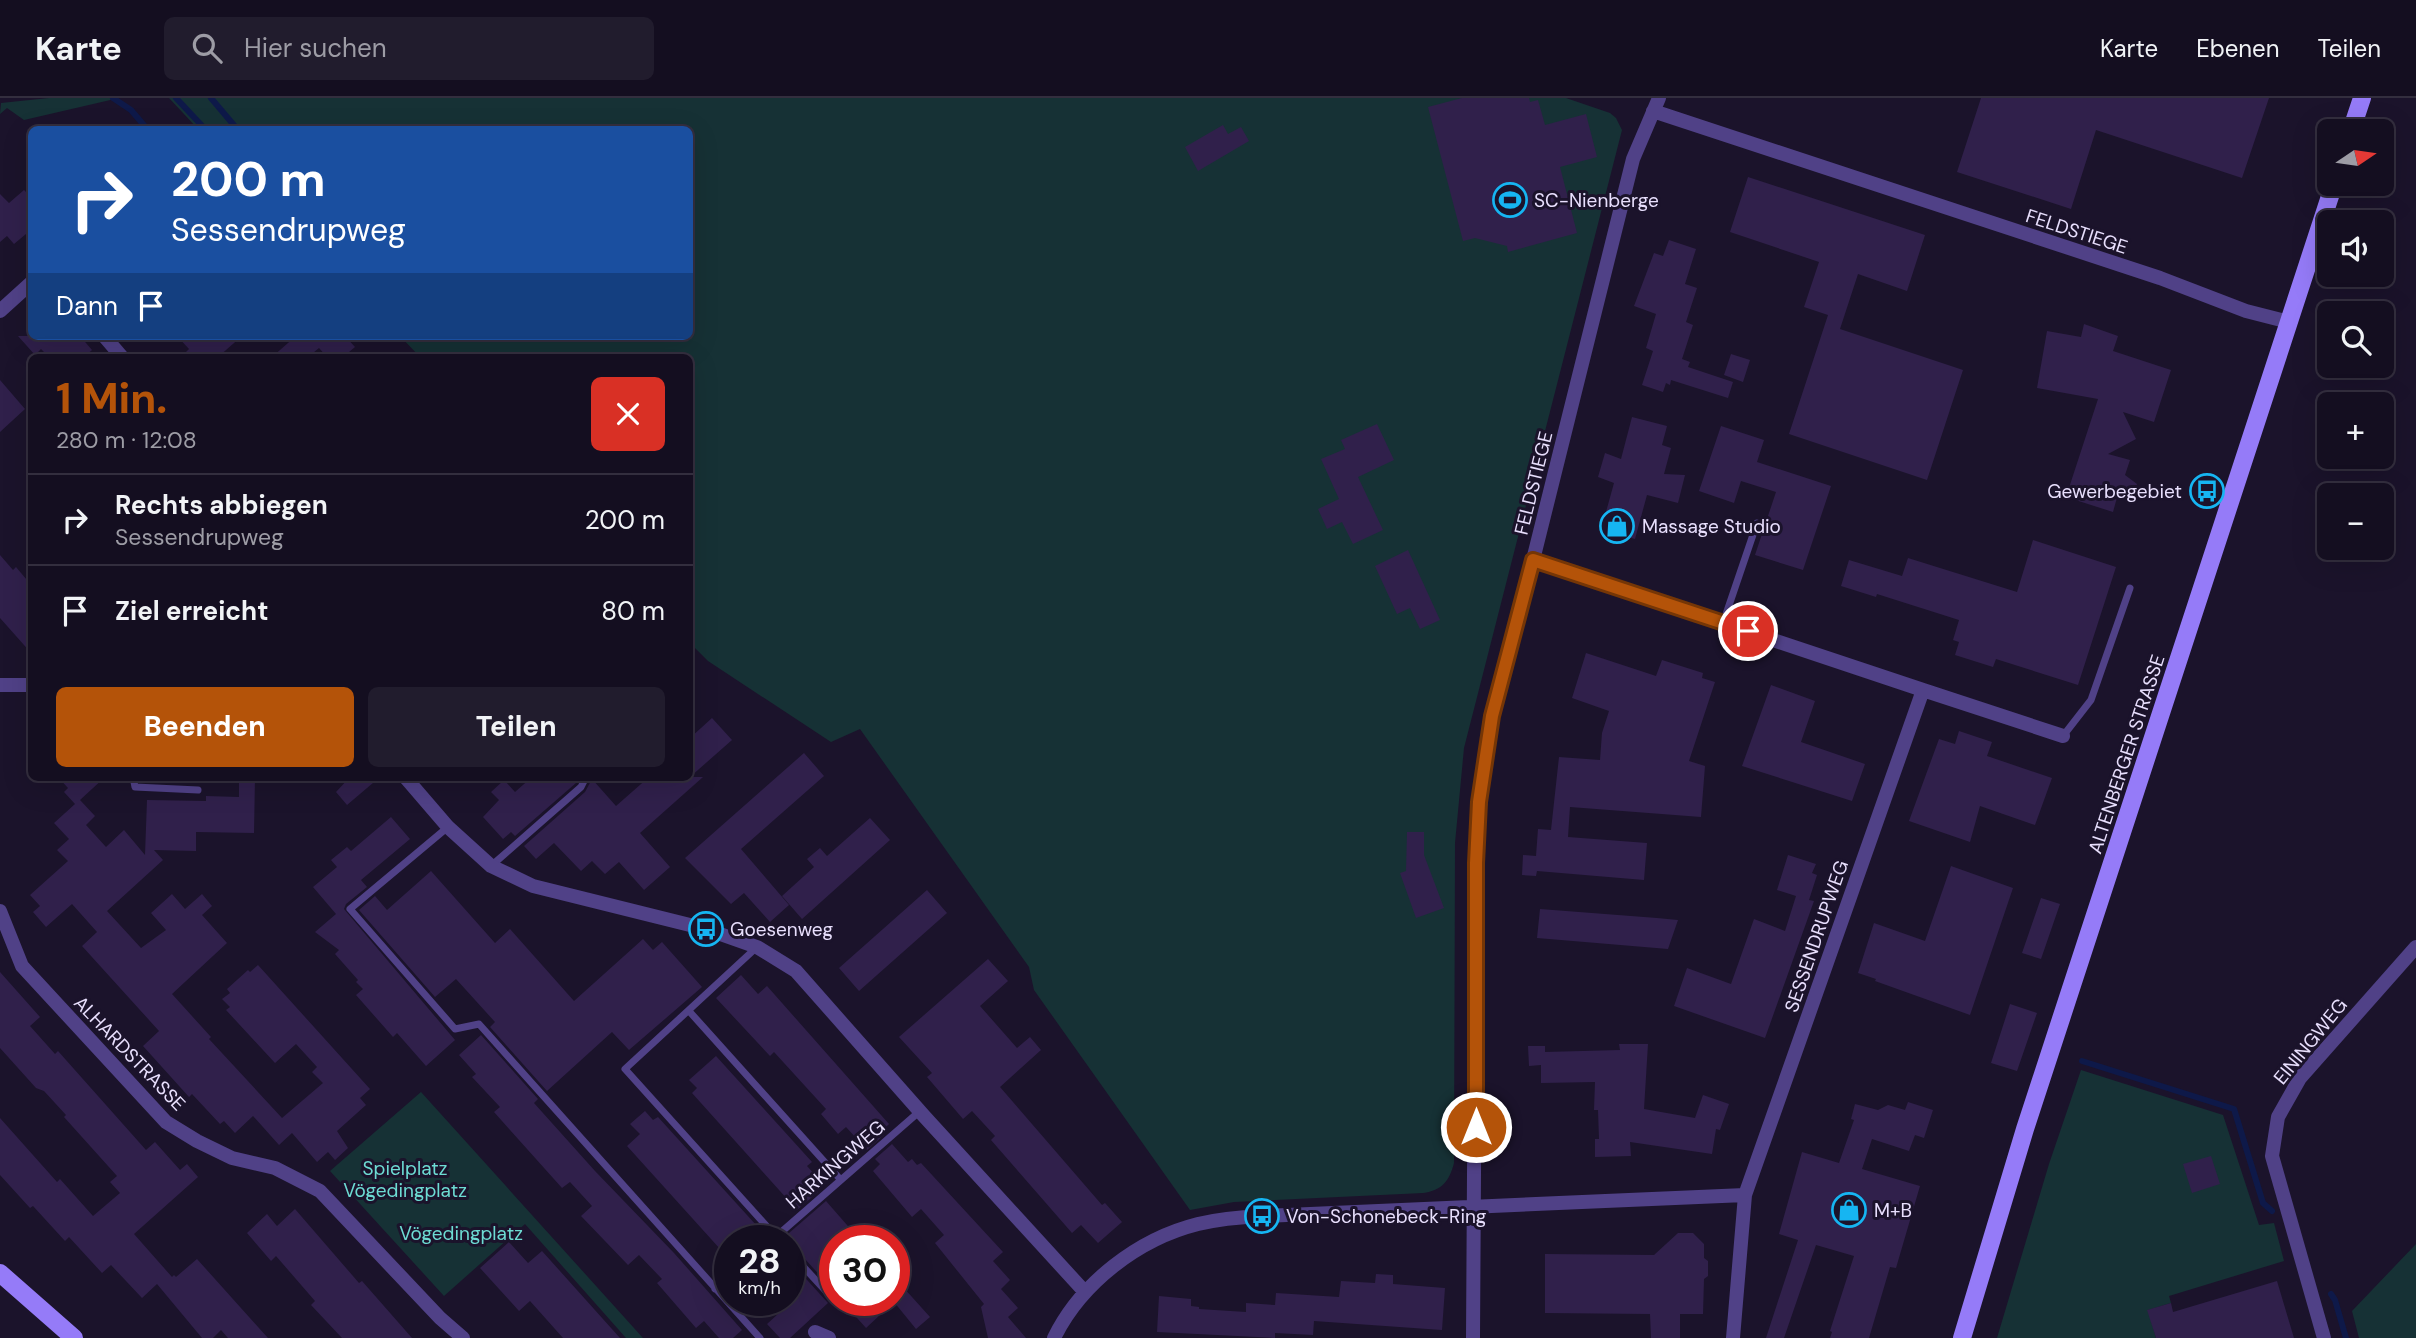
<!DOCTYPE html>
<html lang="de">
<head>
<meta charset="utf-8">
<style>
  :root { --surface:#140e20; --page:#211c2d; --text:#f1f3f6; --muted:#9d9ca5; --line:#332e3e; --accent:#b45309 }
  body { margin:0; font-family:"DM Sans",sans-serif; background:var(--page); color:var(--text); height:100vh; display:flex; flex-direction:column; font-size:26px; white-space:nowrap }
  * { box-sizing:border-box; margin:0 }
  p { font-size:23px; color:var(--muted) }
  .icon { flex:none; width:38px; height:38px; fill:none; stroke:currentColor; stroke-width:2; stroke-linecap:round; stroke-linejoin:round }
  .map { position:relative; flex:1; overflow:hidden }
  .details { position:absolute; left:28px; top:256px; width:665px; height:427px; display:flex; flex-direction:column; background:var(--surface); border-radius:10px; box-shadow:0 7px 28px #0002,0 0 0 2px var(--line) }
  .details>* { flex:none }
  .top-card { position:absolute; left:28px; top:28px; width:665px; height:214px; border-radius:10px; box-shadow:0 7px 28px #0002,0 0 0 2px var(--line); background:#1a4fa0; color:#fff; overflow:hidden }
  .needle { width:46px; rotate:77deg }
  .fabs { position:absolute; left:2317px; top:21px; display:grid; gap:14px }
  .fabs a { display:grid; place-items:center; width:77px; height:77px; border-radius:10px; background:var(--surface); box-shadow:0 7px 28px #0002,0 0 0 2px var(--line); font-size:35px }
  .speed { position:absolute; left:714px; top:1127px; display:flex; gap:14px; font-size:35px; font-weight:700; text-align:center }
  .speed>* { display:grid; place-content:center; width:91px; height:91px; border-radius:50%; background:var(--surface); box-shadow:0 7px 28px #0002,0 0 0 2px var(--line); line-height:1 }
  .speed small { font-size:18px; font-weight:400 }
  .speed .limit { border:10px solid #d22; background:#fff; color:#111 }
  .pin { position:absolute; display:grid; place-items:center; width:60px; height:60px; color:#fff; margin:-30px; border:4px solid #fff; border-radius:50%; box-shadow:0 2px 7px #0007 }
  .me { position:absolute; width:77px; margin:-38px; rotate:0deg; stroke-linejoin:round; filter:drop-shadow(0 0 5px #0008) }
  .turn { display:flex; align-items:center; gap:24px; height:147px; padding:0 28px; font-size:32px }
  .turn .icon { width:91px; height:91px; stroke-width:2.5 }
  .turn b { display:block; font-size:49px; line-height:60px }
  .then { display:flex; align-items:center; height:66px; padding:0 28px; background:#0003; gap:14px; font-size:26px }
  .round { display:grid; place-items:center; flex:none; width:74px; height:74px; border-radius:10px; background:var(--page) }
  .headline { display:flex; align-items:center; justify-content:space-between; height:119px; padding:0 28px }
  h1 { font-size:42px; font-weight:800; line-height:52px; color:var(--accent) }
  .primary-button { display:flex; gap:14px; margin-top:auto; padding:14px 28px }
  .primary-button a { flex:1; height:80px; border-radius:10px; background:var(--accent); color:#fff; font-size:28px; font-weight:800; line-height:80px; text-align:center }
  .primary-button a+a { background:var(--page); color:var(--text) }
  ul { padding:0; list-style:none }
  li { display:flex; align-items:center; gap:21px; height:91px; padding:0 28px; border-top:2px solid var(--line) }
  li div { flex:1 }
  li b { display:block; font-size:26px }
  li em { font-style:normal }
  header { display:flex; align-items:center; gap:42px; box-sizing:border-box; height:98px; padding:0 35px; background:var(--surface); border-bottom:2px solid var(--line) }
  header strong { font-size:33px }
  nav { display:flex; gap:38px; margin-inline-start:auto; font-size:24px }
  .search { width:490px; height:63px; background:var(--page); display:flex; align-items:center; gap:18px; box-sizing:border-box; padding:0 24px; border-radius:10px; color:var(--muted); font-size:26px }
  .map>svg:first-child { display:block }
</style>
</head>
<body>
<header>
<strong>Karte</strong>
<div class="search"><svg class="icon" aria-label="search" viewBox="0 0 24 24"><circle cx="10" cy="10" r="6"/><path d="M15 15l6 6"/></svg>Hier suchen</div>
<nav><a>Karte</a><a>Ebenen</a><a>Teilen</a></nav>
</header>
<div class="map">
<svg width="2416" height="1240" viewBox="0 0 2416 1240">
  <rect width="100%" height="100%" fill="#1b132b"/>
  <path fill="#163135" d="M49 0H119L24 22 7 10 0 16 1 5Z
    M169 0H1566L1610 15 1616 20 1622 32 1464 650 1455 745 1454 1065C1449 1084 1442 1092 1423 1095L1234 1104 1190 1112 1034 892 1029 869 860 631 831 644 708 563 690 545V259H420L400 238H690V32L198 31Z
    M2081 972 2223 1017 2259 1127 2274 1125 2284 1163 2169 1198 2171 1205 2148 1212 2156 1240H1997L2049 1066Z
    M421 994 643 1240H626L525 1126 444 1198 330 1073Z
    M2416 1146V1240H2359L2352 1213Z"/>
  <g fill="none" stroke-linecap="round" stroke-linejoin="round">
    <path stroke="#0e1949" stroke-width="6" d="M113 0 131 12 148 32
      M176 0 206 32
      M211 0 238 32
      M2082 963 2234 1011 2263 1105 2272 1113
      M2331 1196 2335 1202 2346 1240"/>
  </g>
  <path fill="#30204b" d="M1462 0H1529L1530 4 1538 2 1545 27 1586 16 1597 59 1560 69 1577 135 1508 154 1507 148 1475 140 1463 143 1428 9Z
    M1981 0H2269L2242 80 2096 32 2071 111 1957 74Z
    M1223 27 1228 36 1241 29 1249 43 1198 73 1185 49Z
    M1748 79 1925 137 1907 193 1858 176 1840 231 1963 272 1927 382 1789 336 1828 217 1804 209 1819 164 1730 134Z
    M24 92 32 100V131L14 146 7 138 0 144V96L9 105Z
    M1669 142 1696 151 1685 186 1697 190 1686 224 1693 227 1682 261 1690 264 1688 269 1733 284 1728 300 1671 282 1670 287 1666 285 1663 294 1642 287 1653 253 1646 250 1656 216 1634 208 1654 155 1663 158Z
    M2084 226 2118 238 2113 253 2171 272 2154 324 2123 314 2136 341 2108 356 2130 362 2125 377 2137 386 2133 400 2118 396 2113 414 2066 399 2098 301 2037 290 2047 233 2081 239Z
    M18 238H80L92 252 84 259H49L41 251 35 257Z
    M177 238H242L218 259H181L189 251Z
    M296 238H345L355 249 343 259H327L319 250 308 259H272Z
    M1731 256 1750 262 1743 284 1724 277Z
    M0 282 25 311 0 334Z
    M1632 319 1667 328 1662 347 1671 350 1664 376 1685 377 1678 405 1647 397 1635 441 1601 432 1614 385 1598 379 1605 355 1621 361Z
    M1377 326 1394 362 1358 379 1383 432 1353 446 1342 424 1327 431 1318 411 1339 401 1321 361 1345 351 1341 342Z
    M1721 328 1764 342 1757 364 1831 388 1803 472 1755 457 1776 394 1741 383 1734 405 1699 393Z
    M2033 442 2116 469 2078 587 1996 561 1993 569 1955 557 1959 544 1953 542 1959 522 1877 496 1876 499 1841 488 1849 462 1902 478 1908 460 2017 494Z
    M1408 452 1440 522 1420 531 1410 510 1397 516 1375 468Z
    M0 457 13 472 16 469 32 488V556L0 520Z
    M1586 555 1656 578 1662 562 1703 575 1702 580 1715 584 1689 663 1705 668 1701 719 1570 709 1568 739 1647 745 1644 782 1537 773 1536 778 1522 777 1523 757 1536 758 1538 731 1551 732 1559 659 1600 662 1602 635 1609 613 1572 600Z
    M1771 587 1815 603 1801 644 1865 666 1852 703 1742 668Z
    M712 620 732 642 690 679H703L640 735 670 769 644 792 619 764 605 776 592 763 581 773 554 745 536 761 524 748 585 694 592 681 616 708 649 679H690V640Z
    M1959 633 1992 644 1987 658 2052 680 2035 727 1980 708 1970 744 1909 723 1939 641 1955 646Z
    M804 655 824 678 741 751 789 807 770 824 744 795 731 806 685 760Z
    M58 679H105L80 702 95 718 86 727 106 749 124 732 145 757 147 702 206 703V698L239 699V679H255L254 735 196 734V753L154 752 163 762 107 813 141 850 166 832 151 815 172 796 185 811 202 796 212 808 202 817 227 845 172 896 211 939 209 941 282 1020 323 985 312 974 317 969 296 946 275 965 226 912 230 909 222 901 230 895 227 891 248 872 250 874 258 867 370 991 360 1000 366 1007 337 1033 348 1050 335 1062 328 1054 317 1064 292 1035 279 1047 253 1018 235 1035 224 1023 220 1026 192 996 189 999 143 948 159 933 82 848 97 834 72 806 46 829 33 814 40 808 30 797 68 763 57 752 69 741 54 725 75 706 64 694 68 690Z
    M350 679H380L347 707 336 694Z
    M532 679H579L576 685 515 738 511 734 503 741 483 719 499 702 491 694 504 682 515 694Z
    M391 719 410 741 361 782 367 789 346 806 344 811 455 942 426 968 397 935 393 939 356 897 363 891 356 884 358 882 335 856 339 852 315 834 336 816 313 789 337 769 331 762 347 749 351 753Z
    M870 720 890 742 802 821 782 798 814 769 807 761 820 750 827 758Z
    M1407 734H1424V757L1444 810 1416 820 1400 775 1406 773Z
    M1788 757 1816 766 1812 775 1817 777 1809 802 1814 803 1765 940 1674 908 1687 870 1731 886 1754 821 1785 833 1796 798 1777 792Z
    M1951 768 2013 790 1970 917 1875 883 1876 881 1858 875 1874 825 1925 843Z
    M431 773 495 845 510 831 574 903 643 841 653 852 662 844 702 889 629 952 612 934 547 993 490 929 495 924 456 881 435 899 359 812 375 798 387 812Z
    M927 792 947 815 859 893 839 870Z
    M2041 800 2060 806 2041 861 2022 855Z
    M1540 811 1657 820 1678 822 1668 851 1537 840Z
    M988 861 1008 883 980 908 1017 950 1030 939 1041 952 1000 989 1102 1107 1105 1105 1122 1124 1098 1145 1081 1127 1072 1135 991 1042 995 1038 972 1013 963 1021 927 979 932 975 899 939Z
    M0 874 40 919 30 928 55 956 58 953 146 1052 155 1044 180 1072 187 1066 198 1079 134 1136 172 1179 174 1177 176 1179 197 1161 268 1240H228L221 1232 213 1240H202L157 1186 142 1200 111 1167 102 1175 69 1139 65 1143 33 1108 30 1110 0 1077V1020L57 1084 60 1081 93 1118 120 1095 110 1084 117 1078 64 1019 66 1017 44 993 36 990 0 950Z
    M741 877 758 896 767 888 889 1026 881 1034 884 1037 867 1052 846 1029 838 1036 821 1016 826 1011 774 954 770 958 716 900Z
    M2010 906 2037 915 2017 973 1991 965Z
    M481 937 538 1001 534 1005 595 1073 674 1155 742 1232 733 1240H719L704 1223 696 1230 657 1185 662 1181 639 1157 628 1167 581 1118 592 1108 570 1084 562 1090 494 1014 500 1009 472 979 476 976 459 957Z
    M1619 946H1648L1644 1011 1695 1020 1703 997 1729 1006 1720 1032 1716 1031 1712 1056 1630 1044 1631 1058 1595 1059V1041H1599L1598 1012H1594L1595 984 1541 985V967L1529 968 1528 948H1545V954L1620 952Z
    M716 958 812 1064 807 1068 816 1078 809 1085 818 1094 797 1112 692 995 697 990 689 982Z
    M1908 1004 1933 1012 1924 1040 1915 1037 1909 1053 1872 1041 1862 1071 1920 1088 1896 1170 1890 1169 1869 1240H1830L1832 1234 1830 1233 1854 1158 1816 1147 1784 1240H1766L1798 1142 1779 1136 1802 1054 1839 1065 1854 1022 1851 1021 1855 1006 1878 1012 1888 1007 1905 1012Z
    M645 1013 653 1022 658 1019 767 1139 765 1143H730V1162L627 1048 640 1036 630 1026Z
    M892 1046 908 1064 912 1061 917 1067 921 1065 1003 1154 993 1163 1010 1182 1001 1191 1018 1210 1008 1219 1026 1240H988L981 1209 984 1206 935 1145 944 1137 921 1111 912 1119 873 1073 880 1066 875 1061Z
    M2211 1058 2220 1086 2192 1095 2183 1066Z
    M826 1103 861 1143H835V1194L794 1149 789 1147V1135Z
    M295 1111 359 1185 362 1183 412 1240H342L311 1207 315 1203 276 1158 271 1163 247 1135 267 1116 277 1128Z
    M1678 1135H1693L1704 1146V1160L1708 1163V1178L1704 1181 1703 1216H1680V1240H1651L1650 1216 1545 1215V1156L1654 1157Z
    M509 1144 528 1165 542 1153 620 1240H563L530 1203 519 1213 480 1170Z
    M789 1162 828 1205 790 1240H780L767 1226 778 1216 766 1202H789Z
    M1376 1176 1393 1177V1186L1445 1190 1442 1232 1314 1223 1313 1237 1275 1235V1240L1157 1234 1159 1198 1191 1201V1208L1199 1209V1211L1246 1214V1205L1275 1207 1276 1195 1339 1199 1341 1183 1375 1185Z
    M894 1179 930 1219 916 1231 894 1204 866 1230 841 1202H894Z
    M2277 1183 2294 1240H2156L2147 1212 2171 1205 2173 1214Z"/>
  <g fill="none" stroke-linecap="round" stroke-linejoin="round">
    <path stroke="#504187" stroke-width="7" d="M1723 525 1757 425
      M2063 638 2091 602 2130 490
      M133 679 135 689 198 692
      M448 729 350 811 455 931 479 926 760 1240
      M491 768 581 689 586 679
      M757 849 625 971 780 1143
      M689 913 840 1081
      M771 1143 920 1013
      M789 1153 833 1201
      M715 1191 730 1178"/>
    <path stroke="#504187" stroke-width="14" d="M1653 13 2160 180 2246 213 2289 224
      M0 213 32 184
      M104 238 122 259
      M1533 462 1923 592
      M0 587H32
      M405 679 448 729 491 768 533 788 706 831 757 849 796 873 924 1018 1084 1193
      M0 813 22 868 166 1024 197 1043 232 1060 275 1070 320 1093 440 1220 463 1240
      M1745 1097 1923 592 2063 638
      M815 1234 829 1240
      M1054 1240C1081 1185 1138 1141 1198 1126 1219 1121 1241 1119 1262 1118L1745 1097 1733 1240
      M1473 1240 1476 751 1484 666 1492 618 1533 462 1633 61 1659 0
      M2324 1240 2272 1058 2278 1019 2300 980 2416 849"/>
    <path stroke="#957bf8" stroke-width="18" d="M2351 33 2362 0
      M0 1175 74 1240
      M1962 1240 2025 1031 2334 86"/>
  </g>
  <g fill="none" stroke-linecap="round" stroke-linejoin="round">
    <g stroke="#753606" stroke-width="18">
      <path id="route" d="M1476 1029V765L1479 704 1492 618 1533 462 1748 533"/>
    </g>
    <use href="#route" stroke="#b45309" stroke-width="12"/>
  </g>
  <defs>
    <g id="stadium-ring" transform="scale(1.75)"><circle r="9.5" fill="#1b132b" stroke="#16b5f2" stroke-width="1.5"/><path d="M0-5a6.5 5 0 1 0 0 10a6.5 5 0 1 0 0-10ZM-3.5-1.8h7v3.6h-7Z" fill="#16b5f2"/></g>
    <g id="bus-ring" transform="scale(1.75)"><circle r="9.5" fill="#1b132b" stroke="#16b5f2" stroke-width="1.5"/><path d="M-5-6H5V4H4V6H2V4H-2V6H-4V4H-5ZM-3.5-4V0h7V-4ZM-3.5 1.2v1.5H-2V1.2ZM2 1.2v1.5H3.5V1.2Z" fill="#16b5f2"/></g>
    <g id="shop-ring" transform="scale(1.75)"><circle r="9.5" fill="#1b132b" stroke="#16b5f2" stroke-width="1.5"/><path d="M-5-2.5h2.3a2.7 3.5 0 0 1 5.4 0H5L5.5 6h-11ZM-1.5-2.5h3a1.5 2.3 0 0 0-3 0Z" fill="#16b5f2"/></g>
  </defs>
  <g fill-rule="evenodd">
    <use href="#stadium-ring" x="1510" y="102"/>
    <use href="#bus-ring" x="2207" y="393"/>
    <use href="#shop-ring" x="1617" y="428"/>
    <use href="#bus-ring" x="706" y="831"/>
    <use href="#shop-ring" x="1849" y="1112"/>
    <use href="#bus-ring" x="1262" y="1118"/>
  </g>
  <g text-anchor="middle" stroke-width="6" stroke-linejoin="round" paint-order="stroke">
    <g font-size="19" fill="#e8dffd" stroke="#1b132b" text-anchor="start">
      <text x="1534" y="109">SC-Nienberge</text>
      <text x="2182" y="400" text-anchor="end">Gewerbegebiet</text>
      <text x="1642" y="435">Massage Studio</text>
      <text x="730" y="838">Goesenweg</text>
      <text x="1874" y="1119">M+B</text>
      <text x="1286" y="1125">Von-Schonebeck-Ring</text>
    </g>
    <g font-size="19" fill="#e8dffd" stroke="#1b132b">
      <text transform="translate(2077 133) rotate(18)" y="7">FELDSTIEGE</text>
      <text transform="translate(1533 385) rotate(-76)" y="7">FELDSTIEGE</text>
      <text transform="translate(2126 656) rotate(-72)" y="7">ALTENBERGER STRASSE</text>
      <text transform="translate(1816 838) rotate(-71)" y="7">SESSENDRUPWEG</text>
      <text transform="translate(2310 943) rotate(-51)" y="7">EININGWEG</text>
      <text transform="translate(130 955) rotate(46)" y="7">ALHARDSTRASSE</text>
      <text transform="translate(835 1066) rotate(-41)" y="7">HARKINGWEG</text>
    </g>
    <g font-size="19" fill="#6ddbd3" stroke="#1b132b">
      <text x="405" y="1077">Spielplatz<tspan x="405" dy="22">Vögedingplatz</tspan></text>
      <text x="461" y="1142">Vögedingplatz</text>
    </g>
  </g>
</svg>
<div class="fabs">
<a><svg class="needle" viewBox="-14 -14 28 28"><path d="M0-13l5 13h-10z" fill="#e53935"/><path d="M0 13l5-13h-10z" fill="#9d9ca5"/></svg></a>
<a><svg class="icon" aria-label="sound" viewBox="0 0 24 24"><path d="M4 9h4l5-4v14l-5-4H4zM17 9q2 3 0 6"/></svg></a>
<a><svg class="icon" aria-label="search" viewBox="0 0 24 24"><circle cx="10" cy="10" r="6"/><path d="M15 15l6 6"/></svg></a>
<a>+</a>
<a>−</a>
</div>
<div class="speed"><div>28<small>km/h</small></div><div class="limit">30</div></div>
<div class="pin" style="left:1748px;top:533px;background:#d93025"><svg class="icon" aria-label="arrive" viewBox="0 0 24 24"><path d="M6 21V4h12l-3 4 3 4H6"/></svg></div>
<svg class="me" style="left:1476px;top:1029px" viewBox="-20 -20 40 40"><circle r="17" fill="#b45309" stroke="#fff" stroke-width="3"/><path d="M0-11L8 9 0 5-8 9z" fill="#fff"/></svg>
<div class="top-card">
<div class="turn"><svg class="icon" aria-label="right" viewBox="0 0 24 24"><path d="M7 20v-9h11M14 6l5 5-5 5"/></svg><div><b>200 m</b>Sessendrupweg</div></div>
<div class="then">Dann<svg class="icon" aria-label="arrive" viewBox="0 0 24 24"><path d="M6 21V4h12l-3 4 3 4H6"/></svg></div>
</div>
<section class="details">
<div class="headline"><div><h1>1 Min.</h1><p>280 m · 12:08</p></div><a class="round" style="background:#d93025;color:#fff"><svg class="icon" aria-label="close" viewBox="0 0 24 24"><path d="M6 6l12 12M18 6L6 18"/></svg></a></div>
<ul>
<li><svg class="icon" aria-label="right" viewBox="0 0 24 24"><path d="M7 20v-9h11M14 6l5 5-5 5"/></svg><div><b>Rechts abbiegen</b><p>Sessendrupweg</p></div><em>200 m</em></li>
<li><svg class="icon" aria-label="arrive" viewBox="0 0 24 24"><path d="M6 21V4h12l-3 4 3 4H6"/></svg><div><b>Ziel erreicht</b></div><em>80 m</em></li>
</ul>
<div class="primary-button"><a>Beenden</a><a>Teilen</a></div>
</section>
</div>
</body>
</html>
